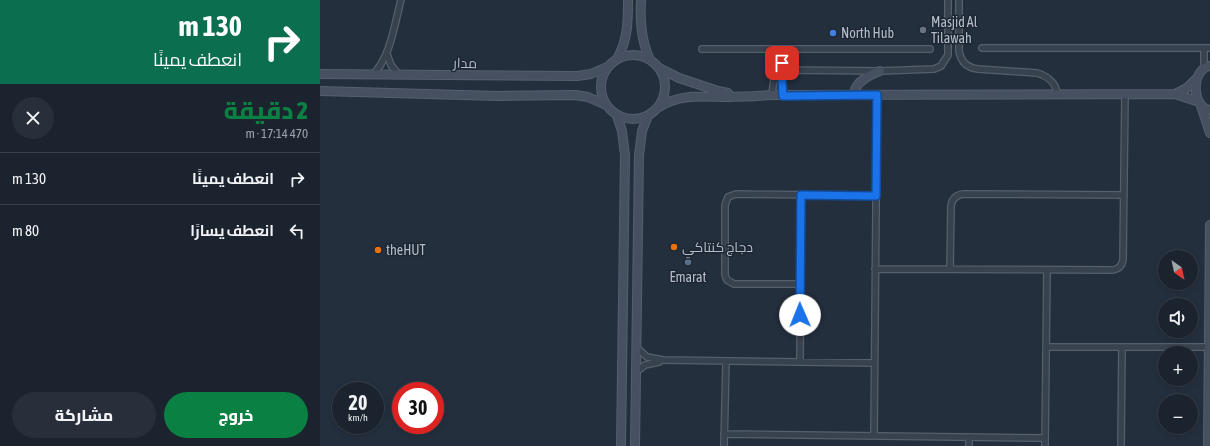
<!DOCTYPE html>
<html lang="ar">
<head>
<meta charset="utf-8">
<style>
  :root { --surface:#1b232e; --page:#282f3a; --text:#f1f3f6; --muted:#a0a4aa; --line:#39404a; --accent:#0b8043 }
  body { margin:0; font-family:"Asap Condensed",Cairo,sans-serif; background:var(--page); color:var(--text); direction:rtl; height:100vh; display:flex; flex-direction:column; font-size:15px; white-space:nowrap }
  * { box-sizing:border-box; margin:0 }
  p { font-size:13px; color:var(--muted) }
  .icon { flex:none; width:22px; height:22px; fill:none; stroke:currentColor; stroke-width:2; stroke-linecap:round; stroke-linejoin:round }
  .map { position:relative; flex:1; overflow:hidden; direction:ltr }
  .drawer { display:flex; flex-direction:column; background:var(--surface); width:320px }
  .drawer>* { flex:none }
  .top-card { background:#0b6e4f; color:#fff; overflow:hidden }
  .needle { width:26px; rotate:147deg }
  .fabs { position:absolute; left:838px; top:250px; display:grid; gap:8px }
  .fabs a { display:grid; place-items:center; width:40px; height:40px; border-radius:50%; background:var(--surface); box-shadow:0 2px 6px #0003,0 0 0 1px var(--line); font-size:20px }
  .speed { position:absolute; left:12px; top:382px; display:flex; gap:8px; font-size:20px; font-weight:700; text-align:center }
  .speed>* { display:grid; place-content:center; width:52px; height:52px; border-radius:50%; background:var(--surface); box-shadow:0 2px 6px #0003,0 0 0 1px var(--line); line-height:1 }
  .speed small { font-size:10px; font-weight:400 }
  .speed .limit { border:6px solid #d22; background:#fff; color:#111 }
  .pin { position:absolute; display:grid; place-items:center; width:34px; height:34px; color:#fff; margin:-17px; border-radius:8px; box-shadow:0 2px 6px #0006 }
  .me { position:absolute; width:44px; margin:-22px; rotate:359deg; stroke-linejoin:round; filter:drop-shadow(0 0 3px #0008) }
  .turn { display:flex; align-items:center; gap:14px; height:84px; padding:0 12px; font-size:18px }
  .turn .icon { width:52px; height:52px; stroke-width:2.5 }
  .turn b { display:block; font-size:28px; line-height:34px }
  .round { display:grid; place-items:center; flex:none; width:42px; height:42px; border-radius:21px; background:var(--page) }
  .overview { display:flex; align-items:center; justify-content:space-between; height:68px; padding:0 12px }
  h1 { font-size:24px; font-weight:800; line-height:30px; color:var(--accent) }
  .cta { display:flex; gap:8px; margin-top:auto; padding:8px 12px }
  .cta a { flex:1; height:46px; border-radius:24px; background:var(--accent); color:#fff; font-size:16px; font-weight:800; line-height:46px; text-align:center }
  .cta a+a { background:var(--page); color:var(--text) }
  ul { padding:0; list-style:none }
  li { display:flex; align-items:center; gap:12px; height:52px; padding:0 12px; border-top:1px solid var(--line) }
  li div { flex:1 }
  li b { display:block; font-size:15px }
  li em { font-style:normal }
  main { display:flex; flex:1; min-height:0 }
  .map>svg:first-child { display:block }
</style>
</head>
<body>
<main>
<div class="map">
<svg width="890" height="446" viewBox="0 0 890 446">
  <rect width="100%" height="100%" fill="#242f3e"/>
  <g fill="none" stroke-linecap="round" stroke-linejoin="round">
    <g stroke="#565f6c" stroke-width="8">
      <path id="street" d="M639 0V51C641 62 648 68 658 69L717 73C727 76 737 83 737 95
        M662 48H890
        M884 48V67
        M382 49H610
        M452 49 455 67
        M67 54 71 65 78 74
        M452 73a7 7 0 1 1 14 0a7 7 0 1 1-14 0Z
        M463 67 462 58 464 49
        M465 70 560 71 614 69 621 66 628 55V0
        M52 75C70 60 75 22 81 0
        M462 79 463 96
        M452 95 454 78
        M555 269 793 270C799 269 802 266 803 260L805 94
        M630 269 631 206C632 199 636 195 643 194L804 195
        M479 284H414L407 280 405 275V205L408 197 416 194 556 196
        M316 347 327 357 343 360 554 363
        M726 347H888
        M480 362 481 195
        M316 372 325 365 339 362
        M404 434 725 438
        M554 436 557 95
        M404 446 406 361
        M649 446V437
        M725 446 727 270
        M801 446 802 347"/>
    </g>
    <g stroke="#565f6c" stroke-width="10">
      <path id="secondary" d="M321 0C320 21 321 40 330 60
        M281 87a32 32 0 1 1 64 0a32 32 0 1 1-64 0Z
        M297 59C308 40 308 21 308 0
        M890 66C871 69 871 107 890 110
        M339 68 359 78 398 91 408 93
        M0 74 257 76 271 74 287 67
        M0 91 178 96 255 95 268 97 286 105
        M855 94 867 88 877 78
        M534 95C534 83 549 75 560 71
        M881 106 890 133
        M339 107C361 93 384 97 409 97 423 97 438 96 452 95L855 94 879 102
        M297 116 302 131 305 155 301 446
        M315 446 319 155 322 131 328 116
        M888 446 890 225"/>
    </g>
    <use href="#street" stroke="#38414e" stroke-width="5.5"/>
    <use href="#secondary" stroke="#465061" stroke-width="8"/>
  </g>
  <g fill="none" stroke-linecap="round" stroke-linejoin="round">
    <g stroke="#114b97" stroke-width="10">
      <path id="route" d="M462 63 463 68 465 72V76L462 79 463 96 557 95 556 196 481 195 480 315"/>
    </g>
    <use href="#route" stroke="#1a73e8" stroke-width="7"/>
  </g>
  <circle fill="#6b7280" stroke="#1d2633" stroke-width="1.5" cx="603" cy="30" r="4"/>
  <circle fill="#3f7fe0" stroke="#1d2633" stroke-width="1.5" cx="513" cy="33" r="4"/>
  <g fill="#e8710a" stroke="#1d2633" stroke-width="1.5">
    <circle cx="354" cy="247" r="4"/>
    <circle cx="58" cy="250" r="4"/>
  </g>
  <circle fill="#5c6f8a" stroke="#1d2633" stroke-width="1.5" cx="368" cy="262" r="4"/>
  <g text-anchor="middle" stroke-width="3" stroke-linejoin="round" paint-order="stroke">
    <g font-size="14" fill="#b4bcc9" stroke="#1d2633" text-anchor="start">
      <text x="611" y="27">Masjid Al<tspan x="611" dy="16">Tilawah</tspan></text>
      <text x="521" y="38">North Hub</text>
      <text x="362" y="252">دجاج كنتاكي</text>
      <text x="66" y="255">theHUT</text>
      <text x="368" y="282" text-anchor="middle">Emarat</text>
    </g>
    <g font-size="14" fill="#b4bcc9" stroke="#1d2633">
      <text transform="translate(145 63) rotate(1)" y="5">مدار</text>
    </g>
  </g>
</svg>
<div class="fabs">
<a><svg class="needle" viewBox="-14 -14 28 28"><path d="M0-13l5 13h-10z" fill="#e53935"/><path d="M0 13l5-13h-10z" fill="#a0a4aa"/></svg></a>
<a><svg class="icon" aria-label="sound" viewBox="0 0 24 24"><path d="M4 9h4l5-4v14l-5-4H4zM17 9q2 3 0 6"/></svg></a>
<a>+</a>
<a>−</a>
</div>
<div class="speed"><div>20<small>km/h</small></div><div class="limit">30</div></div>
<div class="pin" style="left:462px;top:63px;background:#d93025"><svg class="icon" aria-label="arrive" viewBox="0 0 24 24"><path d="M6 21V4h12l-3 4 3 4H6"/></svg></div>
<svg class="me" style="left:480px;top:315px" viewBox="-20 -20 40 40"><circle r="19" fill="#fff"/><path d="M0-13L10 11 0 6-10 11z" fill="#1a73e8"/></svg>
</div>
<section class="drawer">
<div class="top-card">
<div class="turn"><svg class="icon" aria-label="right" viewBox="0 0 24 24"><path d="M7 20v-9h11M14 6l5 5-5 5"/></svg><div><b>130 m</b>انعطف يمينًا</div></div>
</div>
<div class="overview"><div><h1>2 دقيقة</h1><p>470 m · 17:14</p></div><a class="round"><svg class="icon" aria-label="close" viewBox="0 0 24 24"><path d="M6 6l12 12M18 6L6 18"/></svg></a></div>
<ul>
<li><svg class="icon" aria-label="right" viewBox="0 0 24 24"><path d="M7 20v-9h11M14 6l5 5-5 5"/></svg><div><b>انعطف يمينًا</b></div><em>130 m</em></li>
<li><svg class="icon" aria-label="left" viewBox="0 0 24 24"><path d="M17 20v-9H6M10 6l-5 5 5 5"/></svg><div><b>انعطف يسارًا</b></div><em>80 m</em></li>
</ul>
<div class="cta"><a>خروج</a><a>مشاركة</a></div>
</section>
</main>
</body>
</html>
